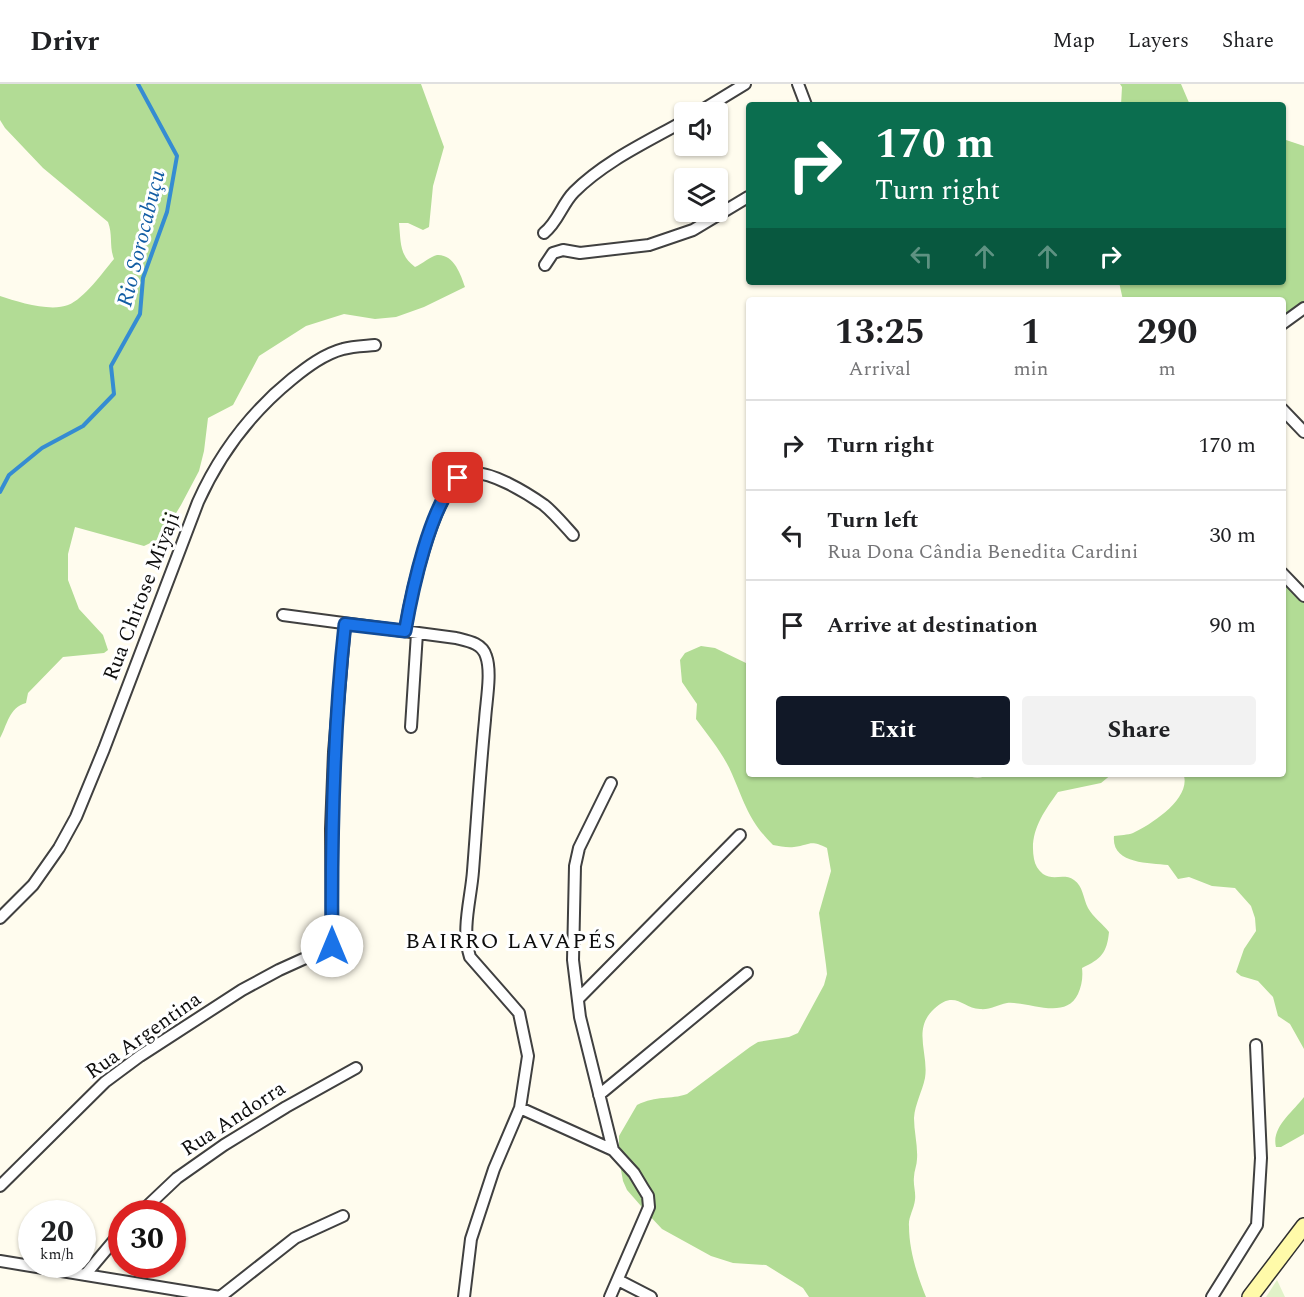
<!DOCTYPE html>
<html lang="en">
<head>
<meta charset="utf-8">
<style>
  :root { --surface:#fff; --page:#f2f2f2; --text:#202124; --muted:#757577; --line:#e0e0e0; --accent:#111827 }
  body { margin:0; font-family:Spectral,serif; background:var(--page); color:var(--text); height:100vh; display:flex; flex-direction:column; font-size:22px; white-space:nowrap }
  * { box-sizing:border-box; margin:0 }
  p { font-size:20px; color:var(--muted) }
  .icon { flex:none; width:33px; height:33px; fill:none; stroke:currentColor; stroke-width:2; stroke-linecap:round; stroke-linejoin:round }
  .map { position:relative; flex:1; overflow:hidden }
  .side { position:absolute; left:746px; top:213px; width:540px; height:480px; display:flex; flex-direction:column; background:var(--surface); border-radius:6px; box-shadow:0 2px 4px #0004 }
  .side>* { flex:none }
  .guide { position:absolute; left:746px; top:18px; width:540px; height:183px; border-radius:6px; box-shadow:0 2px 4px #0004; background:#0b6e4f; color:#fff; overflow:hidden }
  .fabs { position:absolute; left:674px; top:18px; display:grid; gap:12px }
  .fabs a { display:grid; place-items:center; width:54px; height:54px; border-radius:6px; background:var(--surface); box-shadow:0 2px 4px #0004; font-size:30px }
  .speed { position:absolute; left:18px; top:1116px; display:flex; gap:12px; font-size:30px; font-weight:700; text-align:center }
  .speed>* { display:grid; place-content:center; width:78px; height:78px; border-radius:50%; background:var(--surface); box-shadow:0 2px 4px #0004; line-height:1 }
  .speed small { font-size:15px; font-weight:400 }
  .speed .limit { border:9px solid #d22; background:#fff; color:#111 }
  .pin { position:absolute; display:grid; place-items:center; width:51px; height:51px; color:#fff; margin:-26px; border-radius:12px; box-shadow:0 3px 9px #0006 }
  .me { position:absolute; width:66px; margin:-33px; rotate:0deg; stroke-linejoin:round; filter:drop-shadow(0 0 4px #0008) }
  .turn { display:flex; align-items:center; gap:21px; height:126px; padding:0 30px; font-size:27px }
  .turn .icon { width:78px; height:78px; stroke-width:2.5 }
  .turn b { display:block; font-size:42px; line-height:51px }
  .lanes { display:flex; align-items:center; height:57px; padding:0 30px; background:#0003; justify-content:center; gap:30px; direction:ltr }
  .lanes .off { opacity:.35 }
  .eta { display:flex; justify-content:space-evenly; align-items:center; height:102px; text-align:center }
  .eta b { font-size:36px; font-weight:700; line-height:42px }
  .action { display:flex; gap:12px; margin-top:auto; padding:12px 30px }
  .action a { flex:1; height:69px; border-radius:6px; background:var(--accent); color:#fff; font-size:24px; font-weight:700; line-height:69px; text-align:center }
  .action a+a { background:var(--page); color:var(--text) }
  ul { padding:0; list-style:none }
  li { display:flex; align-items:center; gap:18px; height:90px; padding:0 30px; border-top:2px solid var(--line) }
  li div { flex:1 }
  li b { display:block; font-size:22px }
  li em { font-style:normal }
  header { display:flex; align-items:center; gap:36px; box-sizing:border-box; height:84px; padding:0 30px; background:var(--surface); border-bottom:2px solid var(--line) }
  header strong { font-size:28px }
  nav { display:flex; gap:33px; margin-inline-start:auto; font-size:21px }
  .map>svg:first-child { display:block }
</style>
</head>
<body>
<header>
<strong>Drivr</strong>
<nav><a>Map</a><a>Layers</a><a>Share</a></nav>
</header>
<div class="map">
<svg width="1304" height="1213" viewBox="0 0 1304 1213">
  <rect width="100%" height="100%" fill="#fffcee"/>
  <path fill="#b2dc95" d="M0 0H421L444 63 433 102 429 143 423 146 408 139H399C401 158 399 171 415 183 422 180 431 172 437 171 454 170 461 191 465 203L424 223 396 233 375 235 344 230 306 242 259 272 233 321 208 334 204 367 199 387 181 421 161 454 144 462 75 443 68 470V496L79 525 103 551 108 566 104 569 63 573 28 609 26 619C9 623 7 642 0 654V212C18 218 50 228 68 221 84 215 103 188 114 175 109 162 113 151 108 138L43 84 5 44 0 36Z
    M1120 0H1181L1190 21H1121L1122 3Z
    M1283 55 1304 62V222L1283 238 1282 216H1123L1119 198H1282Z
    M1288 501 1304 511V965L1290 940 1278 932 1273 913 1258 897 1241 892 1236 888 1244 865 1256 847 1255 834 1251 822 1235 804 1212 802 1189 793 1178 795 1168 781C1149 779 1111 780 1114 752 1120 751 1128 751 1133 749 1152 740 1190 715 1184 692H1173V690H1282L1283 503Z
    M701 562 715 564 748 580V690H965C973 695 982 695 989 690H1112L1101 699 1058 708C1043 729 1029 748 1034 775 1035 781 1038 786 1043 790 1053 797 1064 789 1074 796 1083 802 1083 814 1088 824 1093 833 1103 840 1109 848 1107 869 1101 875 1082 884 1083 893 1082 901 1078 910 1065 937 1029 917 1007 919 997 921 990 926 980 925 962 924 955 905 934 925 912 945 929 970 925 994 922 1008 915 1020 914 1034 914 1048 918 1062 917 1075 917 1081 914 1087 914 1093 913 1101 916 1108 915 1116 914 1125 908 1134 909 1142 909 1166 917 1191 926 1213H809L803 1204 766 1181 733 1179 711 1172 662 1145 648 1130 627 1106 623 1097 619 1075V1052L637 1021C657 1011 670 1016 687 1010L750 963 758 958 789 953 798 949 824 901 827 890 826 881 819 829 831 787 827 764C810 755 810 761 794 763 787 764 780 762 773 761 749 737 745 720 732 690 723 669 709 653 696 635L697 620 682 598 680 576 685 569Z
    M1304 1013V1050L1281 1063H1276C1271 1043 1293 1028 1304 1013Z"/>
  <path fill="#e1f2c8" d="M1277 1196 1285 1213H1266Z"/>
  <g fill="none" stroke-linecap="round" stroke-linejoin="round">
    <path stroke="#358cd2" stroke-width="4" d="M0 408 9 391 42 364 83 342 114 310 111 282 140 230 143 194 167 128 177 72 138 0"/>
    <g stroke="#404040" stroke-width="14">
      <path id="street" d="M798 0 806 21
        M699 28 745 0
        M544 149C558 138 562 120 574 108 605 77 647 58 684 37
        M545 181 553 169 563 166 580 169 649 161 693 146 748 113
        M1282 240 1304 224
        M1282 325 1304 348
        M1282 489 1304 512
        M283 531 456 554C468 557 482 559 486 572 492 588 486 618 485 636 480 686 477 736 473 787 471 815 461 845 470 873L519 929 528 972 520 1024 494 1085 471 1155 464 1213
        M405 547C410 516 435 394 469 389 490 386 527 409 544 421 554 429 564 441 573 451
        M411 643 417 549
        M611 699 579 764 575 782 573 876 580 933 613 1066
        M0 834 33 801 59 764 76 733 104 665 198 418C220 369 250 329 292 295 307 283 324 270 343 265 353 262 365 262 375 261
        M578 915 740 751
        M599 1011 747 889
        M520 1024 613 1066 634 1089 643 1104 648 1112 649 1123 610 1213
        M0 1102 105 998 140 972 242 906 279 886 332 862 331 745 334 668 345 540
        M139 1130 177 1094 224 1061 286 1023 356 984
        M0 1177 220 1213
        M85 1191 122 1147
        M618 1196 651 1213
        M220 1213 295 1154 343 1132
        M1212 1213 1257 1141 1261 1074 1256 961"/>
    </g>
    <g stroke="#2f2f2f" stroke-width="18">
      <path id="secondary" d="M1250 1213 1304 1142"/>
    </g>
    <use href="#street" stroke="#fff" stroke-width="10"/>
    <use href="#secondary" stroke="#fffaa9" stroke-width="15"/>
  </g>
  <g fill="none" stroke-linecap="round" stroke-linejoin="round">
    <g stroke="#114b97" stroke-width="15">
      <path id="route" d="M332 862C331 754 333 647 345 540L405 547C412 507 430 421 458 394"/>
    </g>
    <use href="#route" stroke="#1a73e8" stroke-width="10"/>
  </g>
  <g text-anchor="middle" stroke-width="6" stroke-linejoin="round" paint-order="stroke">
    <g font-size="21" fill="#0d0d0d" stroke="#fff">
      <text transform="translate(141 512) rotate(-69)" y="7">Rua Chitose Miyaji</text>
      <text transform="translate(143 951) rotate(-35)" y="7">Rua Argentina</text>
      <text transform="translate(233 1034) rotate(-33)" y="7">Rua Andorra</text>
    </g>
    <g font-size="22" font-style="italic" fill="#125da4" stroke="#fff">
      <text transform="translate(140 154) rotate(-76)" y="8">Rio Sorocabuçu</text>
    </g>
    <g font-size="22" letter-spacing="1.5" fill="#0d0d0d" stroke="#fff">
      <text x="511" y="864">BAIRRO LAVAPÉS</text>
    </g>
  </g>
</svg>
<div class="fabs">
<a><svg class="icon" aria-label="sound" viewBox="0 0 24 24"><path d="M4 9h4l5-4v14l-5-4H4zM17 9q2 3 0 6"/></svg></a>
<a><svg class="icon" aria-label="layers" viewBox="0 0 24 24"><path d="M12 4l9 5-9 5-9-5zM3 14l9 5 9-5"/></svg></a>
</div>
<div class="speed"><div>20<small>km/h</small></div><div class="limit">30</div></div>
<div class="pin" style="left:458px;top:394px;background:#d93025"><svg class="icon" aria-label="arrive" viewBox="0 0 24 24"><path d="M6 21V4h12l-3 4 3 4H6"/></svg></div>
<svg class="me" style="left:332px;top:862px" viewBox="-20 -20 40 40"><circle r="19" fill="#fff"/><path d="M0-13L10 11 0 6-10 11z" fill="#1a73e8"/></svg>
<div class="guide">
<div class="turn"><svg class="icon" aria-label="right" viewBox="0 0 24 24"><path d="M7 20v-9h11M14 6l5 5-5 5"/></svg><div><b>170 m</b>Turn right</div></div>
<div class="lanes"><svg class="icon off" aria-label="left" viewBox="0 0 24 24"><path d="M17 20v-9H6M10 6l-5 5 5 5"/></svg><svg class="icon off" aria-label="ahead" viewBox="0 0 24 24"><path d="M12 20V5M6 11l6-6 6 6"/></svg><svg class="icon off" aria-label="ahead" viewBox="0 0 24 24"><path d="M12 20V5M6 11l6-6 6 6"/></svg><svg class="icon" aria-label="right" viewBox="0 0 24 24"><path d="M7 20v-9h11M14 6l5 5-5 5"/></svg></div>
</div>
<section class="side">
<div class="eta">
<div><b>13:25</b><p>Arrival</p></div>
<div><b>1</b><p>min</p></div>
<div><b>290</b><p>m</p></div>
</div>
<ul>
<li><svg class="icon" aria-label="right" viewBox="0 0 24 24"><path d="M7 20v-9h11M14 6l5 5-5 5"/></svg><div><b>Turn right</b></div><em>170 m</em></li>
<li><svg class="icon" aria-label="left" viewBox="0 0 24 24"><path d="M17 20v-9H6M10 6l-5 5 5 5"/></svg><div><b>Turn left</b><p>Rua Dona Cândia Benedita Cardini</p></div><em>30 m</em></li>
<li><svg class="icon" aria-label="arrive" viewBox="0 0 24 24"><path d="M6 21V4h12l-3 4 3 4H6"/></svg><div><b>Arrive at destination</b></div><em>90 m</em></li>
</ul>
<div class="action"><a>Exit</a><a>Share</a></div>
</section>
</div>
</body>
</html>
